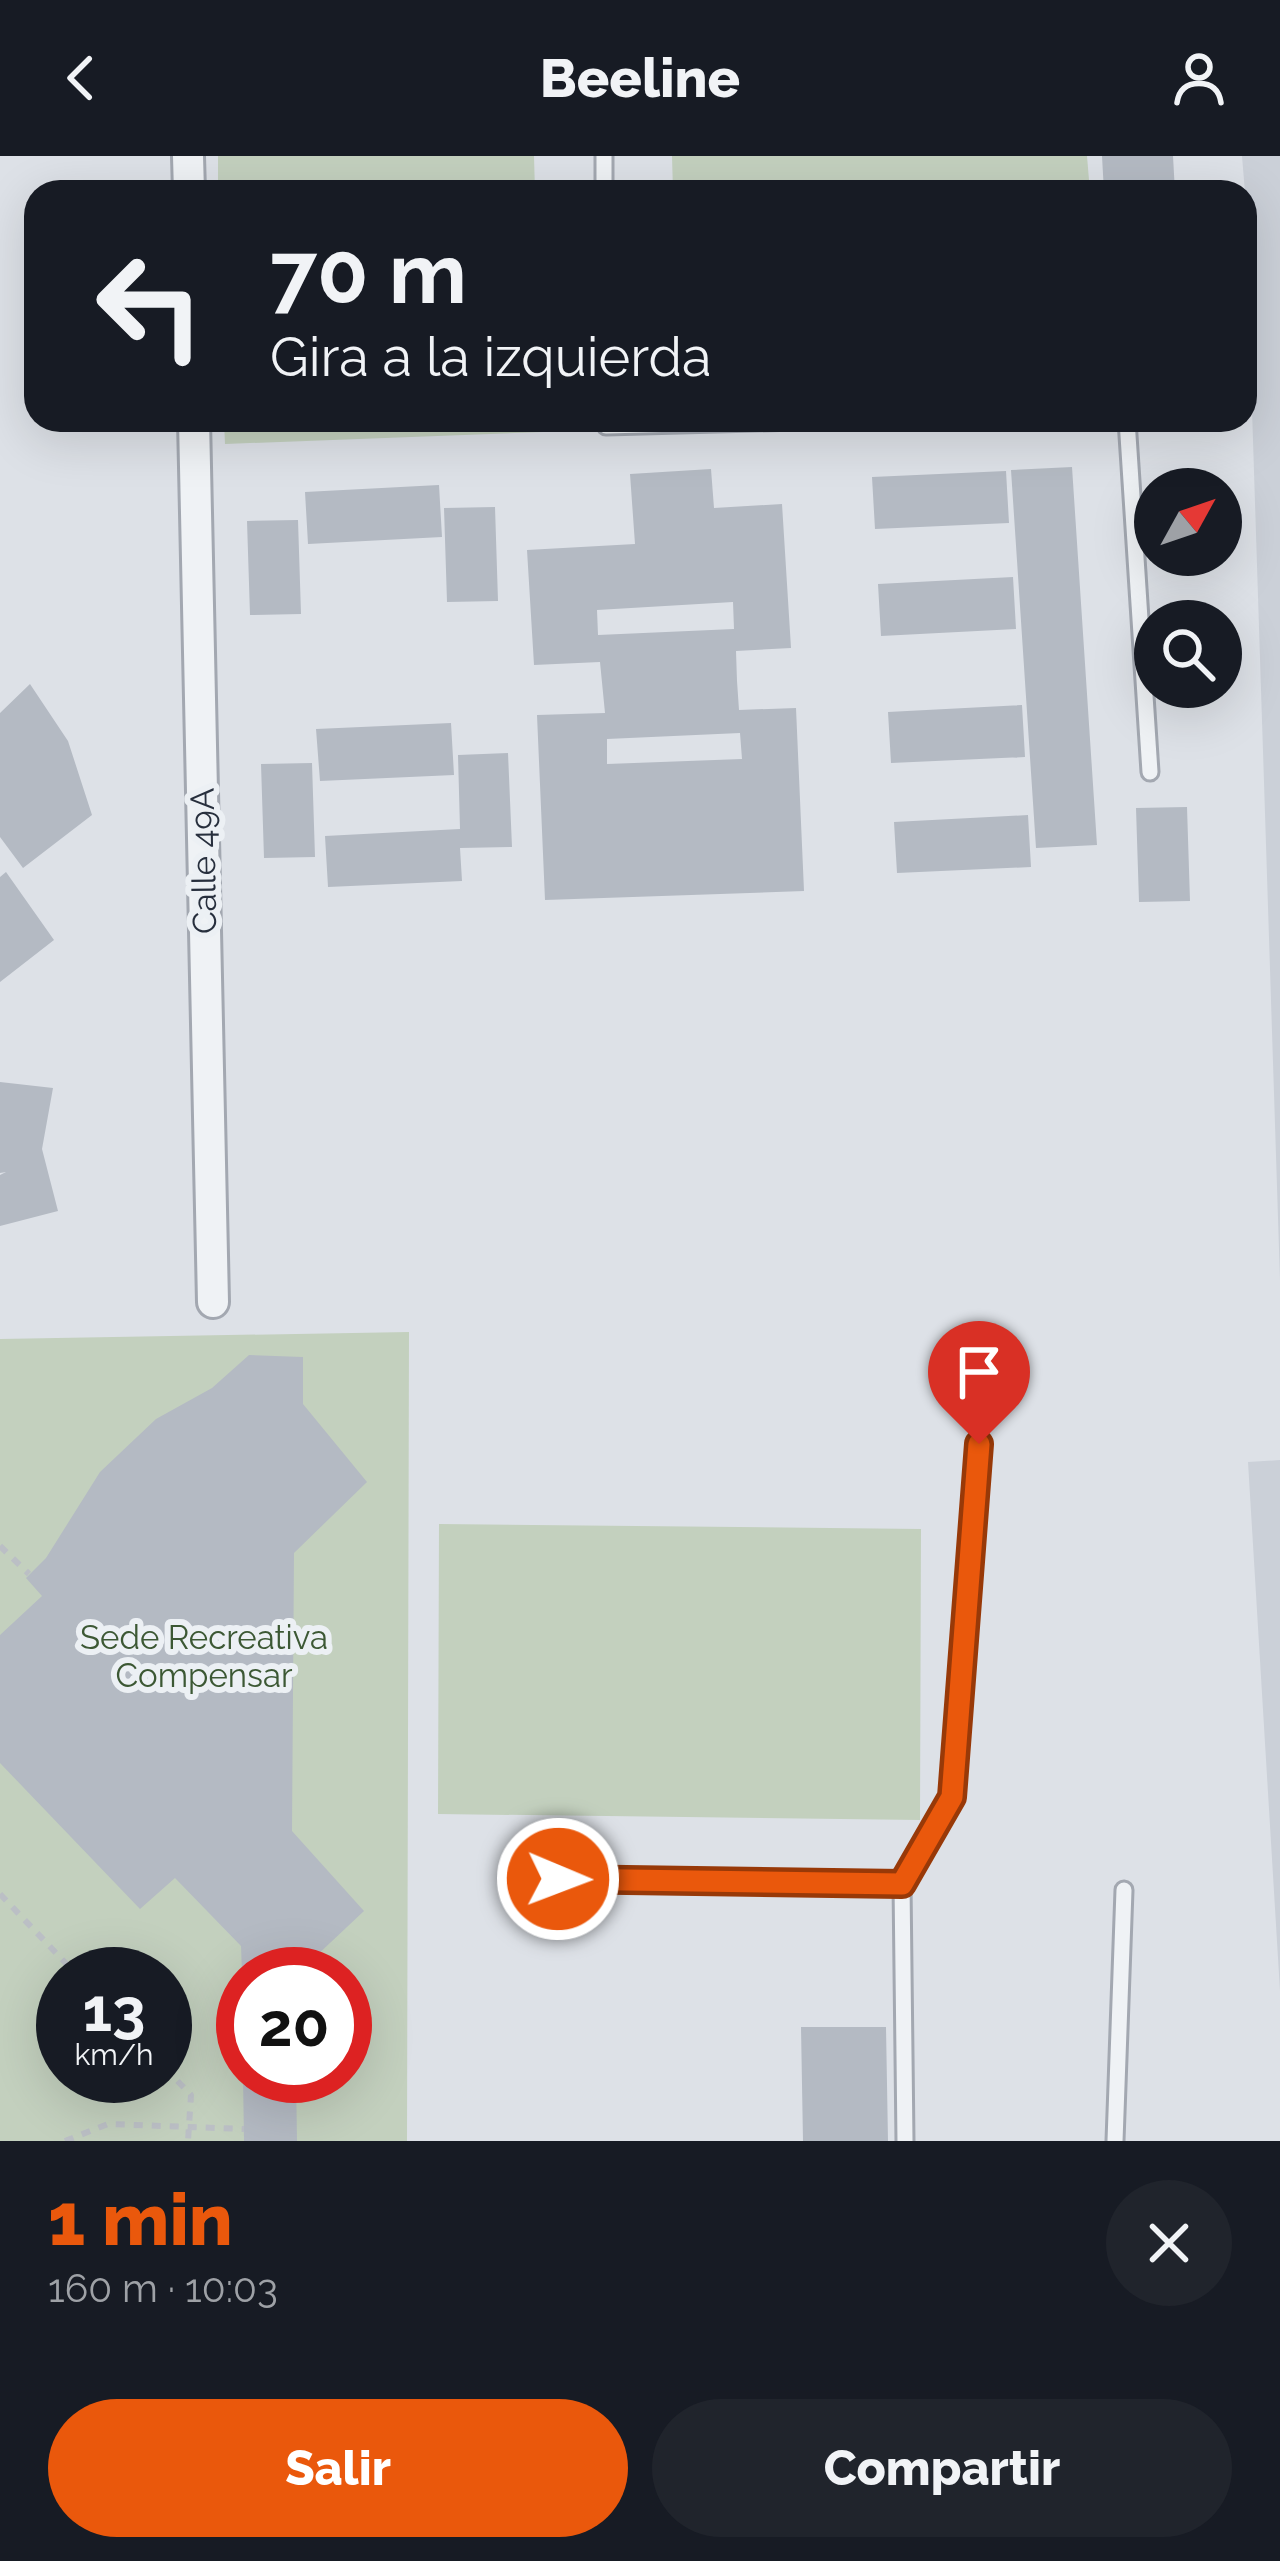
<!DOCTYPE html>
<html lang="es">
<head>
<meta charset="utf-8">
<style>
  :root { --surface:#171b24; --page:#20242c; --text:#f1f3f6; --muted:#9ea1a6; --accent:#ea580c }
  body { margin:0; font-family:Raleway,sans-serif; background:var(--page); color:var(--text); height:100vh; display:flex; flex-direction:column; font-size:45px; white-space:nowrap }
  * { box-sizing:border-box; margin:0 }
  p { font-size:39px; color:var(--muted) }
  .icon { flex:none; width:66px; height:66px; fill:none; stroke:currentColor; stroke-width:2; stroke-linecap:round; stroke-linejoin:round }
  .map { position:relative; height:1985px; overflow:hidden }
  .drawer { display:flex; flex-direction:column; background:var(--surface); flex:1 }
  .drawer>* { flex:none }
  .guide { position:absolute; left:24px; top:24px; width:1233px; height:252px; border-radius:36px; box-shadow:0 12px 48px #0002; background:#171b24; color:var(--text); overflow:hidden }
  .needle { width:78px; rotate:50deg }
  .fabs { position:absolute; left:1134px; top:312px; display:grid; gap:24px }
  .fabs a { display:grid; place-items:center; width:108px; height:108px; border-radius:50%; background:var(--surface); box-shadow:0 12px 48px #0002; font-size:60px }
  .speed { position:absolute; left:36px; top:1791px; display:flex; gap:24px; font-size:60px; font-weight:700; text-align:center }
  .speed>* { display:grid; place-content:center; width:156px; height:156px; border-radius:50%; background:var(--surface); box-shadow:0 12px 48px #0002; line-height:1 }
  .speed small { font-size:30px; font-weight:400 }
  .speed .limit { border:18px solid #d22; background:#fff; color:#111 }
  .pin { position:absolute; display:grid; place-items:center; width:102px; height:102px; color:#fff; margin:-123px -51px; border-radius:50% 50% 50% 0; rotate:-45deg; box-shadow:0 0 12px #0007 }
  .pin .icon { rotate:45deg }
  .me { position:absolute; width:132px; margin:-66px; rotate:91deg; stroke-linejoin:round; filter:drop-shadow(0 0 9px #0008) }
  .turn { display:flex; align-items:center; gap:42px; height:252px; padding:0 48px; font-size:54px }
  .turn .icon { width:156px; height:156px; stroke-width:2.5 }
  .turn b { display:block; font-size:84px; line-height:102px }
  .round { display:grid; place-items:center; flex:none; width:126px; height:126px; border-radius:63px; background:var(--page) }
  .overview { display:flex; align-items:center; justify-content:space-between; height:204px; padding:0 48px }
  h1 { font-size:72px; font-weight:800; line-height:90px; color:var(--accent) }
  .cta { display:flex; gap:24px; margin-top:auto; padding:24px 48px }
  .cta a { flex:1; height:138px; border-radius:72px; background:var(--accent); color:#fff; font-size:48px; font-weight:800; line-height:138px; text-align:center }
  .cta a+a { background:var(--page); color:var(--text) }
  header { display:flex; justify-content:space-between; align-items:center; height:156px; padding:0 48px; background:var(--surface); font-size:54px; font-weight:800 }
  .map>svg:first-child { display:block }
</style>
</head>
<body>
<header><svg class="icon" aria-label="back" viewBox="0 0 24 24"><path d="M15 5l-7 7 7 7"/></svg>Beeline<svg class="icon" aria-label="person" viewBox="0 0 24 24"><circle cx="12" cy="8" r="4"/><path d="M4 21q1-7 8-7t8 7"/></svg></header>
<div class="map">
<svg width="1280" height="1985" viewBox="0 0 1280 1985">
  <rect width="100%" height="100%" fill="#dde1e7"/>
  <path fill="#cbd0d8" d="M1242 0H1280V1124L1245 36Z
    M1280 1304V1835L1248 1306Z"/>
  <path fill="#c3d0be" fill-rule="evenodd" d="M218 0H534L535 36H218Z
    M672 0H1087L1090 36H673Z
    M224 264H543V276L225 288Z
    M409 1176 407 1985H0V1183ZM63 1818H165V1920H63ZM243 1818H345V1920H243Z
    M439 1368 921 1373 920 1664 438 1658Z"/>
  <path fill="#b4bac3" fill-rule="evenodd" d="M1102 0H1173L1175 36H1104Z
    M1072 311 1097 689 1036 692 1011 314Z
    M711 313 714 352 782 348 791 492 736 495 737 525 739 554 796 552 804 735 545 744 537 559 605 557 600 506 534 509 527 394 635 388 630 318ZM733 446 734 473 598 479 597 454ZM740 577 742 603 607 608V583Z
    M1006 315 1009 367 875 373 872 321Z
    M439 329 442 381 308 388 305 336Z
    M495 351 498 445 447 446 444 352Z
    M298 364 301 458 250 459 247 365Z
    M1013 421 1016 473 881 480 878 428Z
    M30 528 68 585 92 659 23 712 0 681V557Z
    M1022 549 1025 601 891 607 888 556Z
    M451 567 454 619 320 625 316 573Z
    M508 597 512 691 460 692 462 725 328 731 325 680 460 673 458 599Z
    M312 607 315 701 264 702 261 608Z
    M1187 651 1190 745 1139 746 1136 652Z
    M1028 659 1031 711 897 717 894 666Z
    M6 716 54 784 0 826V721Z
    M0 926 53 932 42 993 58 1055 0 1070V1019L6 1016 0 1017Z
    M249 1199 303 1201V1248L367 1326 294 1397 292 1675 364 1755 297 1818H242L241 1790 175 1722 140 1753 0 1607V1479L42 1440 26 1422 46 1402 100 1316 156 1263 212 1232Z
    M801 1871H886L888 1985H803Z
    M243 1920H296L297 1985H244Z"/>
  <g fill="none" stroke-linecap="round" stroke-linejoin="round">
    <g stroke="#a3a8b1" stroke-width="21">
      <path id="service" d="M604 0V36
        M606 264V270L833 264
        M1127 264 1150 616
        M558 1723 902 1728
        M905 1985 902 1728 952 1641 979 1288
        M1115 1985 1124 1734"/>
    </g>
    <g stroke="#a3a8b1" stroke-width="36">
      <path id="minor" d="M188 0 189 36
        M194 264 213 1146"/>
    </g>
    <path stroke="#bbbfc5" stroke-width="6" stroke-dasharray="9 9" stroke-linecap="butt" d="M0 1390 29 1418
      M0 1738 76 1818
      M165 1912 191 1939 188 1985
      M65 1985 108 1968 244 1973"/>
    <use href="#service" stroke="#eff2f5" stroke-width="15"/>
    <use href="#minor" stroke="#eff2f5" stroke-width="30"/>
  </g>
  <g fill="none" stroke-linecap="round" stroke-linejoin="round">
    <g stroke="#983908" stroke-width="30">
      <path id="route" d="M558 1723 902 1728 952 1641 979 1288"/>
    </g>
    <use href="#route" stroke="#ea580c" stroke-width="21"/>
  </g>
  <g text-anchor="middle" stroke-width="12" stroke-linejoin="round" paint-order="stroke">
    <g font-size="33" fill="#272f3d" stroke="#ecf0f4">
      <text transform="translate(203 705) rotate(-91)" y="12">Calle 49A</text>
    </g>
    <g font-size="33" fill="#3c5834" stroke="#ecf0f4">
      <text x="204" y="1493">Sede Recreativa<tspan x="204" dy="38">Compensar</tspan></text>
    </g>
  </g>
</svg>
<div class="fabs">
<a><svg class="needle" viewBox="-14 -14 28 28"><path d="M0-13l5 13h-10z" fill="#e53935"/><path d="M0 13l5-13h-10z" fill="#9ea1a6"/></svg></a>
<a><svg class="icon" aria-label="search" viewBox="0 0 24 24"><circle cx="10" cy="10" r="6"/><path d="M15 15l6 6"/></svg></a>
</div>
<div class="speed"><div>13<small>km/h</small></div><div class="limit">20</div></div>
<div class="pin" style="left:979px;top:1288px;background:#d93025"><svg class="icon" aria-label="arrive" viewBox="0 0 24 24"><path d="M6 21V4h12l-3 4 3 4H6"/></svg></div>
<svg class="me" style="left:558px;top:1723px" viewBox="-20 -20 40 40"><circle r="17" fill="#ea580c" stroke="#fff" stroke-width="3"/><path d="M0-11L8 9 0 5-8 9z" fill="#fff"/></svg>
<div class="guide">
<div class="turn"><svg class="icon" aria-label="left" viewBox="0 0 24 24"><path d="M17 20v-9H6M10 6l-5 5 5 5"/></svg><div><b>70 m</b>Gira a la izquierda</div></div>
</div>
</div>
<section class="drawer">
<div class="overview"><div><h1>1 min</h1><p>160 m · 10:03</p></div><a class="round"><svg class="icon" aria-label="close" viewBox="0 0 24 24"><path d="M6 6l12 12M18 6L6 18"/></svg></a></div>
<div class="cta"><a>Salir</a><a>Compartir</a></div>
</section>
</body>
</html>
